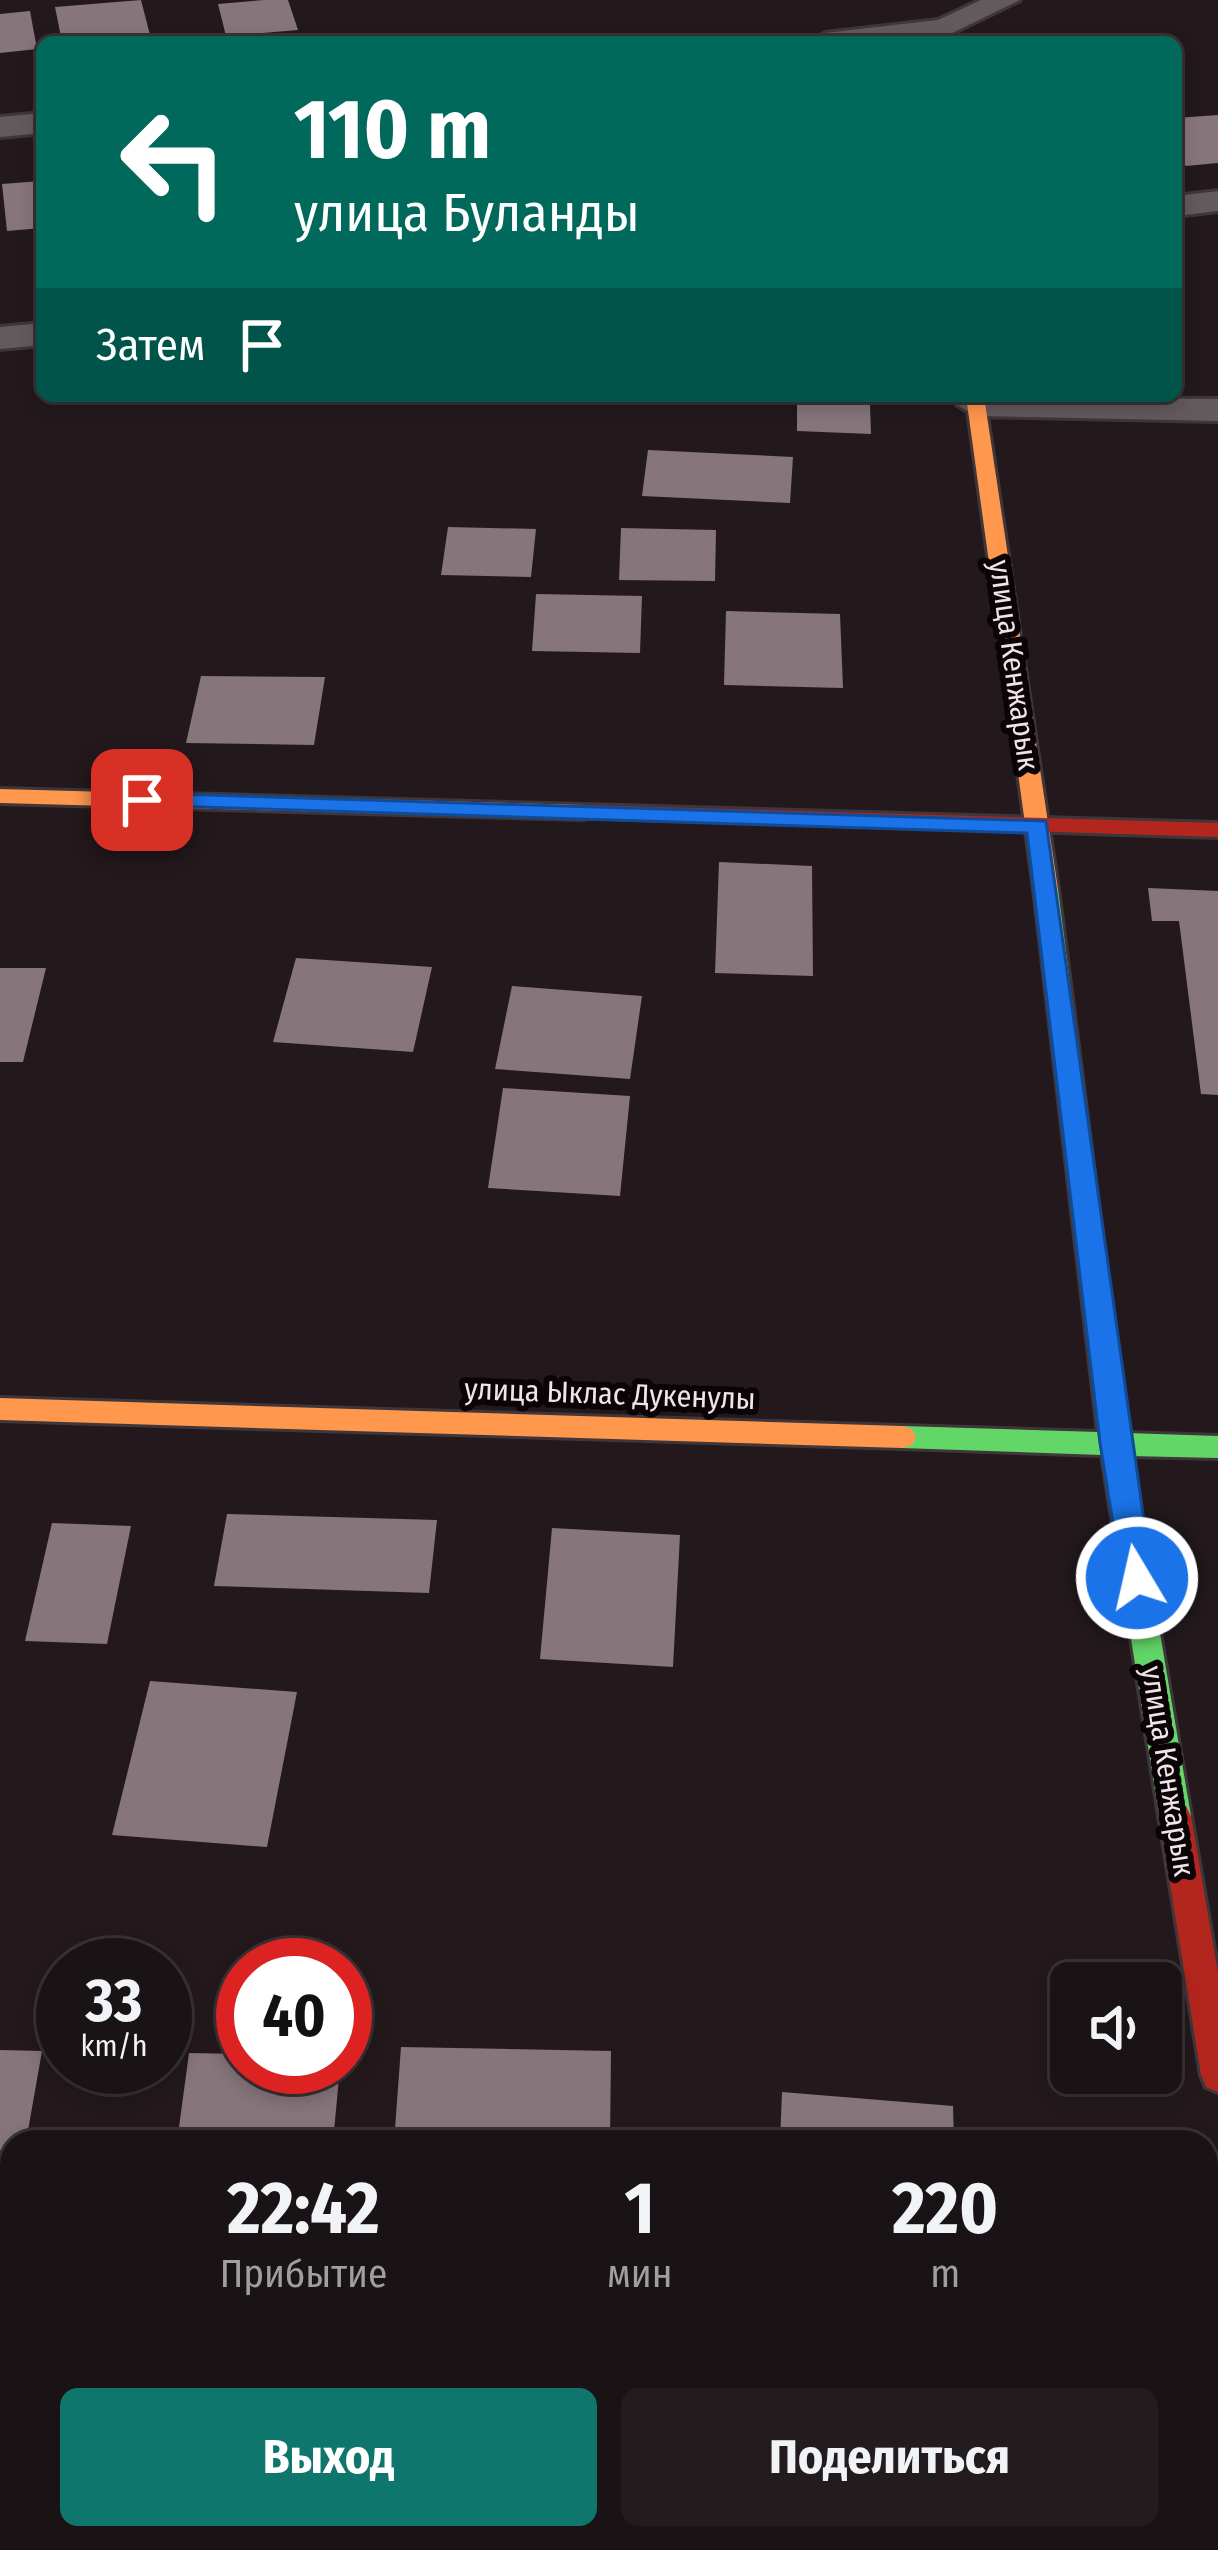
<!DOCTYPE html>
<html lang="ru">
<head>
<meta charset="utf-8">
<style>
  :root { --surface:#1a1315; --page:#231c1e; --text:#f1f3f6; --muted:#9f9ea0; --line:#383234; --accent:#0f766e }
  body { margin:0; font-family:"Fira Sans Condensed",sans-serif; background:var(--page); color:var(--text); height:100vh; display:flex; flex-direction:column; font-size:45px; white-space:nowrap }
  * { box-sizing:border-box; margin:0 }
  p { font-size:39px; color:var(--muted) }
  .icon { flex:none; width:66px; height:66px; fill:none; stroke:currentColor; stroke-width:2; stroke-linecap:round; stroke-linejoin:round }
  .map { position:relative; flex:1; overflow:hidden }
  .sheet { position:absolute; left:0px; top:2130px; width:1218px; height:420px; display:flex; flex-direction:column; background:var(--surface); border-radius:36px 36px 0 0; box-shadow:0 6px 18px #0003,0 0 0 3px var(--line) }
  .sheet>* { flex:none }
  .guide { position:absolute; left:36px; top:36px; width:1146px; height:366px; border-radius:18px; box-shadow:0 6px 18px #0003,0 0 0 3px var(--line); background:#00695c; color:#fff; overflow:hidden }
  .controls { position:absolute; left:1050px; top:1962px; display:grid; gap:24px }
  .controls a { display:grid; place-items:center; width:132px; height:132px; border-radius:18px; background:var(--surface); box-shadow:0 6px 18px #0003,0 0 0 3px var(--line); font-size:60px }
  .speed { position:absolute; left:36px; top:1938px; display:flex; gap:24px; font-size:60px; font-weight:700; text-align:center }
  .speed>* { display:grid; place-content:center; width:156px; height:156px; border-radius:50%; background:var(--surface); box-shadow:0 6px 18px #0003,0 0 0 3px var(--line); line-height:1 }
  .speed small { font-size:30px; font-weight:400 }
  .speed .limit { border:18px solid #d22; background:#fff; color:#111 }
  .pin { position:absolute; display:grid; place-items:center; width:102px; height:102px; color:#fff; margin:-51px; border-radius:24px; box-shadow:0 6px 18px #0006 }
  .me { position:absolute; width:132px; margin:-66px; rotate:351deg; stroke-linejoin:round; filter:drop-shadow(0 0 9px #0008) }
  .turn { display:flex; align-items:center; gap:42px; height:252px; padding:0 60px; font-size:54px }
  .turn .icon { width:156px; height:156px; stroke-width:2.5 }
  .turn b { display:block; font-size:84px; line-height:102px }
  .then { display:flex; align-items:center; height:114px; padding:0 60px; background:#0003; gap:24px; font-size:45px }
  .eta { display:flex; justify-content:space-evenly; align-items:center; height:204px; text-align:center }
  .eta b { font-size:72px; font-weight:700; line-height:84px }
  .action { display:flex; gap:24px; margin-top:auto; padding:24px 60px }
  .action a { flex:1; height:138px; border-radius:18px; background:var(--accent); color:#fff; font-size:48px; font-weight:700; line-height:138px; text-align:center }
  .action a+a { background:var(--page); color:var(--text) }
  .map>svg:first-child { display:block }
</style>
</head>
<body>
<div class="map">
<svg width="1218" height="2550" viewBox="0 0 1218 2550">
  <rect width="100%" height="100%" fill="#23191c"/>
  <path fill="#86757b" d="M141 0 150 35 62 42 55 7Z
    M264 0H288L298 30 226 36 218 4Z
    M30 11 37 49 0 53V14Z
    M1218 115V163L1186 166 1176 153V118Z
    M41 181 42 228 7 231 2 184Z
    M797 402 870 405 871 434 797 431Z
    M648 450 793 457 790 503 642 496Z
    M448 527 536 529 531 577 441 575Z
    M621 528 716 530 715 581 619 580Z
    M536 594 642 596 640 653 532 651Z
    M726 611 840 614 843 688 724 685Z
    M201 676 325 677 314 745 186 743Z
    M719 862 812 866 813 976 715 973Z
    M1148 888 1218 891V1095L1201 1094 1179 921H1152Z
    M296 958 432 967 413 1052 273 1042Z
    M0 968H46L23 1062H0Z
    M512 986 642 996 630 1079 495 1069Z
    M503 1088 630 1096 620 1196 488 1188Z
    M227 1514 437 1520 429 1593 214 1586Z
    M52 1523 131 1526 107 1644 25 1641Z
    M552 1528 680 1535 673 1667 540 1659Z
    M150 1681 297 1692 267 1847 112 1835Z
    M401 2047 611 2051 610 2142H394Z
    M0 2050 42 2051 26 2142H12V2213L0 2212Z
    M189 2053 243 2054V2067H340L333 2142H177Z
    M782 2092 953 2106 954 2142H780Z"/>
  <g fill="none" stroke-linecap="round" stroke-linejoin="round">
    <g stroke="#3f3639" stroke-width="6">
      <path id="street" d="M981 0H1020L944 37 810 42 825 33 938 20Z
        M42 113V133L0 137V117Z
        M1218 191V211L1176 216V196Z
        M42 323V345L0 349V327Z
        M963 397 1218 399V421L976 416 957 405Z
        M0 2442 12 2443V2521L0 2520Z
        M1206 2502 1218 2503V2550H1095L1090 2538H1206Z"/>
    </g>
    <g stroke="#3f3639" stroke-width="6">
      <path id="fast" d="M1046 881 1058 889 1127 1433 1218 1436V1458L1130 1456 1191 1816 1186 1826 1175 1830 1164 1826 1159 1816 1102 1455 902 1448 892 1445 888 1437 892 1429 902 1426 1098 1432 1034 889Z"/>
    </g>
    <g stroke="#3f3639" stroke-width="6">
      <path id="slow" d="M966 396H984L1058 889 1046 897 1034 889Z
        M0 789 584 805 595 812 584 819 0 803Z
        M0 1398 902 1426 912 1429 916 1437 912 1445 902 1448 0 1420Z"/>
    </g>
    <g stroke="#3f3639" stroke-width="6">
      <path id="jam" d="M584 805 1218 823V837L576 817 573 812Z
        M1175 1802 1186 1806 1191 1816 1218 1973V2092L1206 2087 1201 2075 1159 1816 1164 1806Z"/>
    </g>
    <use href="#street" fill="#625a5d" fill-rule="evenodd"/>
    <use href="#fast" fill="#63d668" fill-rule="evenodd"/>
    <use href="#slow" fill="#ff974d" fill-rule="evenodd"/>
    <use href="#jam" fill="#b3261e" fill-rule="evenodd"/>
  </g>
  <path fill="#1a73e8" stroke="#114b97" stroke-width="3" d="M142 793 1046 821 1152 1578 1147 1587 1137 1591 1122 1578 1100 1443 1027 833 134 805V795Z"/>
  <g text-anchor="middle" stroke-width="12" stroke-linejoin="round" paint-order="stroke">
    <g font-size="30" fill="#f1e3e8" stroke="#0a0406">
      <text transform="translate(1014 665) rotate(82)" y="10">улица Кенжарык</text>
      <text transform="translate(610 1394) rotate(2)" y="10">улица Ыклас Дукенулы</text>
      <text transform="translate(1168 1771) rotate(81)" y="10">улица Кенжарык</text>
    </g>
  </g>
</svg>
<div class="controls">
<a><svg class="icon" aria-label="sound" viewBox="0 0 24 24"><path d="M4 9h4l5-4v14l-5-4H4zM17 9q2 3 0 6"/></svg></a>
</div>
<div class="speed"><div>33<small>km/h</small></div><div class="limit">40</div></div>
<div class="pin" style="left:142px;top:800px;background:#d93025"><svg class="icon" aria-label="arrive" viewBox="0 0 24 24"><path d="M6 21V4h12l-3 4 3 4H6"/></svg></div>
<svg class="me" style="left:1137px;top:1578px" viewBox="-20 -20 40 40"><circle r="17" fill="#1a73e8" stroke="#fff" stroke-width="3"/><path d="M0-11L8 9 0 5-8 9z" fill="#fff"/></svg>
<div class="guide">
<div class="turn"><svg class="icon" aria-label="left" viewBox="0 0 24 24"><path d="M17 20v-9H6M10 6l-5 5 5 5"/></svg><div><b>110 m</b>улица Буланды</div></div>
<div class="then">Затем<svg class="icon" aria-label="arrive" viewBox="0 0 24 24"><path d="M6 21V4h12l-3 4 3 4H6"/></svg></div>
</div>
<section class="sheet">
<div class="eta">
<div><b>22:42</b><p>Прибытие</p></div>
<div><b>1</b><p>мин</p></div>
<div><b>220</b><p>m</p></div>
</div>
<div class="action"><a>Выход</a><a>Поделиться</a></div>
</section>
</div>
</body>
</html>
